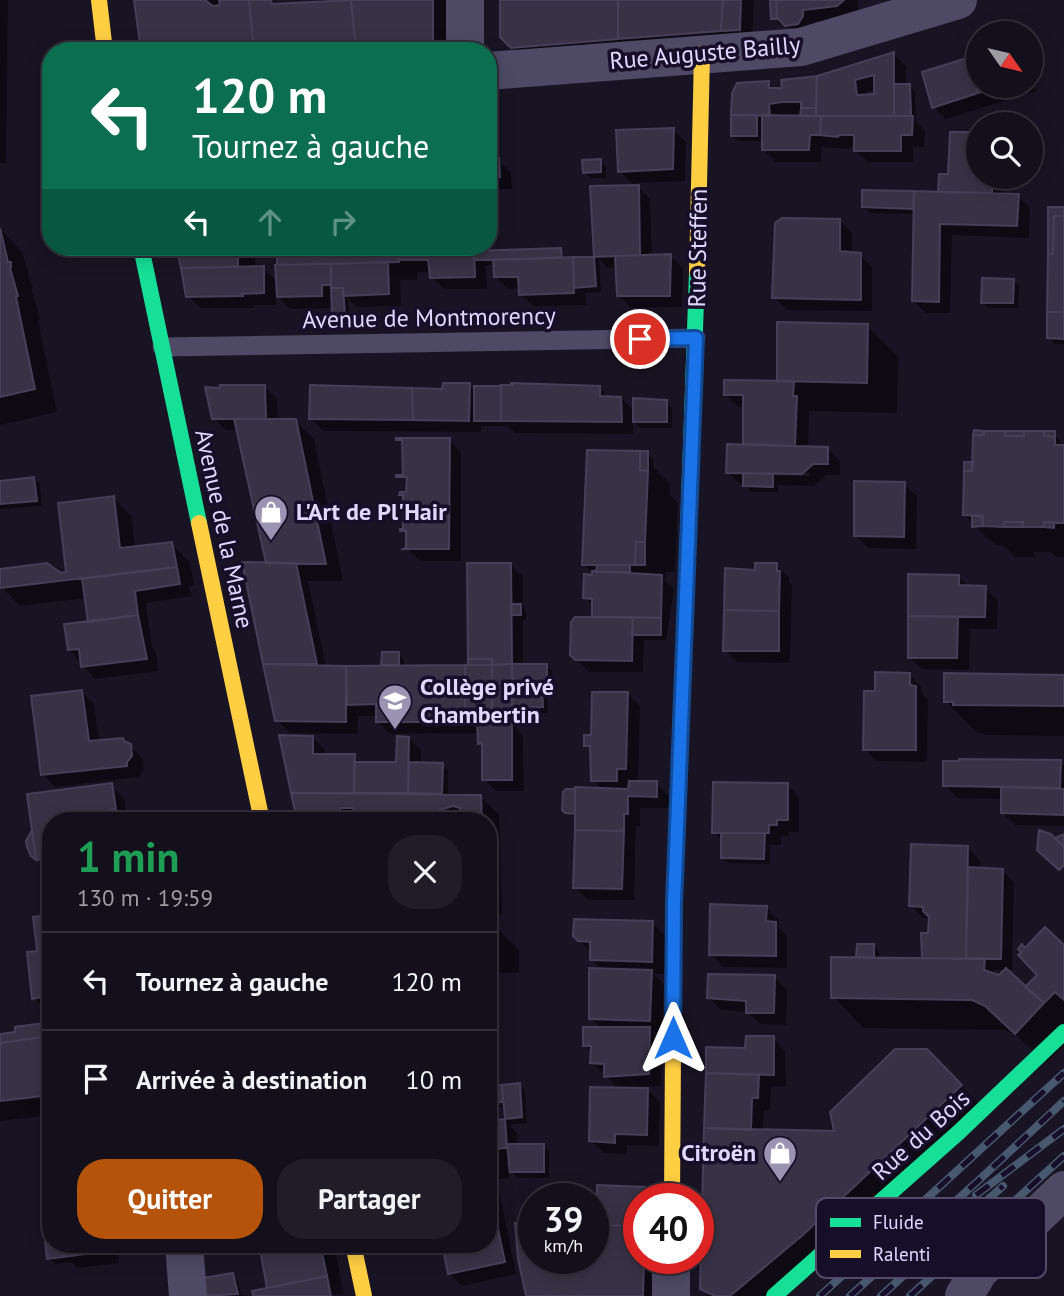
<!DOCTYPE html>
<html lang="fr">
<head>
<meta charset="utf-8">
<style>
  :root { --surface:#130f1b; --page:#201d28; --text:#f1f3f6; --muted:#9d9ca3; --line:#322f3a; --accent:#b45309 }
  body { margin:0; font-family:"PT Sans",sans-serif; background:var(--page); color:var(--text); height:100vh; display:flex; flex-direction:column; font-size:26px; white-space:nowrap }
  * { box-sizing:border-box; margin:0 }
  p { font-size:23px; color:var(--muted) }
  .icon { flex:none; width:38px; height:38px; fill:none; stroke:currentColor; stroke-width:2; stroke-linecap:round; stroke-linejoin:round }
  .map { position:relative; flex:1; overflow:hidden }
  .side { position:absolute; left:42px; top:812px; width:455px; height:441px; display:flex; flex-direction:column; background:var(--surface); border-radius:28px; box-shadow:0 4px 18px #0003,0 0 0 2px var(--line) }
  .side>* { flex:none }
  .hud { position:absolute; left:42px; top:42px; width:455px; height:214px; border-radius:28px; box-shadow:0 4px 18px #0003,0 0 0 2px var(--line); background:#0b6e4f; color:#fff; overflow:hidden }
  .needle { width:46px; rotate:124deg }
  .controls { position:absolute; left:966px; top:21px; display:grid; gap:14px }
  .controls a { display:grid; place-items:center; width:77px; height:77px; border-radius:50%; background:var(--surface); box-shadow:0 4px 18px #0003,0 0 0 2px var(--line); font-size:35px }
  .speed { position:absolute; left:518px; top:1183px; display:flex; gap:14px; font-size:35px; font-weight:700; text-align:center }
  .speed>* { display:grid; place-content:center; width:91px; height:91px; border-radius:50%; background:var(--surface); box-shadow:0 4px 18px #0003,0 0 0 2px var(--line); line-height:1 }
  .speed small { font-size:18px; font-weight:400 }
  .speed .limit { border:10px solid #d22; background:#fff; color:#111 }
  .pin { position:absolute; display:grid; place-items:center; width:60px; height:60px; color:#fff; margin:-30px; border:4px solid #fff; border-radius:50%; box-shadow:0 2px 7px #0007 }
  .me { position:absolute; width:77px; margin:-38px; rotate:0deg; stroke-linejoin:round; filter:drop-shadow(0 0 5px #0008) }
  .turn { display:flex; align-items:center; gap:24px; height:147px; padding:0 35px; font-size:32px }
  .turn .icon { width:91px; height:91px; stroke-width:2.5 }
  .turn b { display:block; font-size:49px; line-height:60px }
  .lanes { display:flex; align-items:center; height:66px; padding:0 35px; background:#0003; justify-content:center; gap:35px; direction:ltr }
  .lanes .off { opacity:.35 }
  .round { display:grid; place-items:center; flex:none; width:74px; height:74px; border-radius:28px; background:var(--page) }
  .headline { display:flex; align-items:center; justify-content:space-between; height:119px; padding:0 35px }
  h1 { font-size:42px; font-weight:700; line-height:52px; color:#1e9e55 }
  .action { display:flex; gap:14px; margin-top:auto; padding:14px 35px }
  .action a { flex:1; height:80px; border-radius:28px; background:var(--accent); color:#fff; font-size:28px; font-weight:700; line-height:80px; text-align:center }
  .action a+a { background:var(--page); color:var(--text) }
  ul { padding:0; list-style:none }
  li { display:flex; align-items:center; gap:21px; height:98px; padding:0 35px; border-top:2px solid var(--line) }
  li div { flex:1 }
  li b { display:block; font-size:26px }
  li em { font-style:normal }
  .map>svg:first-child { display:block }
</style>
</head>
<body>
<div class="map">
<svg width="1064" height="1296" viewBox="0 0 1064 1296">
  <rect width="100%" height="100%" fill="#191424"/>
  <path fill="#0007" fill-rule="evenodd" d="M0 0H8L6 163H0Z
    M136 0H272L277 5 331 0H463V51H143Z
    M502 0H754L751 61 544 78 502 36Z
    M772 0H858V10L850 18 814 22V29L799 37 785 24H779L773 18Z
    M893 54 906 66V86H910L915 92 916 121 925 130 924 147 913 146V162H868L855 150V147H850V149L822 147 821 162H776L764 150V141H738L733 135 768 82 776 90ZM876 90V96H867L866 92Z
    M978 56V86H1031V74L1036 91 946 119 934 107 924 73Z
    M673 130 686 142 685 181 635 183 650 199 652 256H670L683 268 682 307 632 308 619 296 618 268H608L599 259 601 292 586 293V305L533 306 521 294 520 288 508 289 495 276V265H486L487 289H444L431 277V272H417V280H400L401 306 357 307 348 299 350 320H339L333 314V308L291 309 276 294V305H253L254 308H201L188 296 178 247H255V268H263L277 282 278 247H486V252L560 250 567 259 596 258 592 188 635 187 620 171Z
    M951 134H978V177H1004V195L1018 196 1030 208 1029 238 952 235 950 313H926L913 301 915 214 870 213 864 207V192L940 193 950 176Z
    M488 160H498L511 173 512 189 488 190Z
    M600 161 606 167V178H590L584 172Z
    M1064 209V344H1055L1049 338Z
    M839 220 852 233V254L860 255 872 267V311L787 310 774 297Z
    M0 229 23 253 31 284 33 287 32 291 40 319 38 320 57 412 0 425Z
    M1013 280 1019 286 1018 308H988L982 302Z
    M868 326 898 357 897 413 809 411 808 448 828 449 840 461V475H826L814 486 778 485V492H751L745 484H740L728 472 745 446V407H738L725 394 778 383ZM756 472 810 473V476L756 475Z
    M469 385 476 392 600 388 609 398H621L635 412 666 402 672 408V428H640L633 421V434L515 433 506 424V426H481V432L324 431 311 419Z
    M265 387 277 399 278 421H295L314 439 343 581H308L326 666H383V653H398L404 659V666H470L510 564 523 577V608L526 611V620H523V666H546L552 671V694L547 693 548 713H517V729L523 735 524 791H496L484 779 483 747 479 743V733L390 734 378 722V716H358V734L290 733 277 720 244 564H271L239 430H226L214 418Z
    M1054 433 1064 447V557H1056L1051 552H1034V557H1015L1004 546 996 545 974 526 965 515 971 464Z
    M449 440 461 452V561H420L407 548V533L404 530 408 480 405 477Z
    M647 453 653 459V467L670 484V495L678 503 675 572H666L665 581 674 589 666 640H644L643 672H589L572 654 593 619 594 607 584 597 596 577 584 564Z
    M34 478 40 484 42 506 0 509V482Z
    M904 484 917 496 916 549 868 548 855 535Z
    M114 498 132 517 135 548 171 544 190 562 194 585 189 586 192 596 146 603 152 647 155 650 159 671 95 679 69 650 90 623 86 598 20 606 2 587 68 573Z
    M776 565 789 577V581L792 585 790 663 737 662 725 650 756 572Z
    M910 576 959 577 969 587 985 588 998 600 997 629H970L969 670 922 669 909 657Z
    M909 675 921 687 922 694 928 700 927 762 877 761 865 749 877 693Z
    M1064 677V736L986 735 976 732 946 702Z
    M82 692 94 704 99 742 123 739 142 758 144 769 139 777 55 787 43 774Z
    M628 694 640 706 638 783H656L669 796 668 808H640V826H636L634 900H588L575 887 576 819 564 809 603 790 593 780 592 751 586 746Z
    M281 737H312L325 750V756H354L362 764H398L409 738 421 751V764H442L448 770V796L481 797 499 815 502 915H488V821H306L297 811Z
    M1060 762 1064 766V826L1015 825 1003 813V799L957 798 945 785Z
    M111 785 124 798 127 821H51V871L31 852 32 833 29 796Z
    M787 785 799 797V832H788L789 836H781V845H770V864L728 863 722 857 723 841 714 832Z
    M968 848 980 860V869L1002 870 1014 883 1012 970H993L1000 977 1025 989 1040 975 1025 950 1064 948V1045L1046 1063 1017 1036 1005 1030 864 1028 833 997 860 959 858 957 873 946 879 952V960H924L923 935H930L931 918H923L911 905Z
    M766 908 779 921 778 927 787 936V968L723 967 711 954Z
    M51 917V1115L0 1121V1036L47 1025 45 1009 34 998 39 952Z
    M488 919 519 950V973L488 972Z
    M652 923 665 935 664 974H653L664 984 662 1032H653L662 1041 661 1086 645 1087 660 1102 659 1146 627 1145V1154L603 1153 591 1140 619 1089 592 1062V1053L585 1045 602 1029 591 1018 602 970 592 959V953L575 936Z
    M774 977 787 989 786 1025 760 1024 747 1012 721 1010 709 998Z
    M773 1038 785 1051 786 1087 771 1086 770 1110H764L763 1131 836 1133 950 1074 984 1109 781 1296H709L701 1288 708 1048 747 1050Z
    M519 1085 525 1091 527 1123 509 1125 517 1133 518 1146H543L549 1151V1178H518L512 1172 511 1161 506 1162 509 1178 497 1180 516 1274 462 1286 449 1273 488 1244V1115L495 1122 507 1120 506 1107H488V1088Z
    M645 1189 655 1199H639V1258H674V1296H528L534 1258H593L600 1227 598 1224Z
    M51 1244H118L119 1263 78 1268 71 1262 55 1264 49 1258Z
    M261 1244H334L344 1294 255 1296 271 1289Z
    M232 1275 238 1281 241 1295 248 1296H205Z"/>
  <path fill="#393246" stroke="#463f58" stroke-width="2" fill-rule="evenodd" d="M134 0H205L213 6 220 5 219 0H249L254 51H141Z
    M249 0H271L272 4 351 0 356 51H254Z
    M351 0H433V42L425 51H356Z
    M500 0H618V39L511 48 500 37Z
    M618 0H723L721 31 618 39Z
    M723 0H741L740 30 721 31Z
    M770 0H776L777 18 771 19Z
    M776 0H844L837 6 803 10V16L798 24 785 26 777 18Z
    M894 52V116H816L817 76ZM874 75V94L857 95 855 80Z
    M978 55V86H1003L978 93 967 58Z
    M967 58 978 93 932 108 922 72Z
    M817 76 816 108H801V102H782L769 104 770 116 731 115 732 93 737 83 769 81V88H782L781 80Z
    M894 84H910L911 116H894Z
    M801 108H816V116H800Z
    M731 115H757V136H731Z
    M762 115 821 116 820 135H810L809 150H762Z
    M821 116H913L912 135H901V151H854V135H839L838 137 820 135Z
    M674 128 673 169 618 172 616 130Z
    M950 132H978V177H992V193L938 192 939 174H948Z
    M499 158 500 177H488V159Z
    M601 159V172L583 173 582 160Z
    M639 185 640 255 594 257 590 186Z
    M862 190 914 191 913 209 862 207Z
    M914 191 1019 194 1017 226 940 224 939 302 912 301Z
    M1048 207H1064V216H1054L1053 254H1048Z
    M1054 216H1064V312H1047L1048 254H1053Z
    M782 218 840 219V251L861 253V300L772 298 775 223Z
    M0 228 8 262H11V267L10 268 18 296 16 297 35 389 0 397Z
    M176 247H238V267L181 268Z
    M277 247H399V262L277 265Z
    M399 247H474L475 277 430 278 428 260H399Z
    M561 248 562 258 475 260 474 251Z
    M671 254 670 296H617L615 256Z
    M573 257 574 293 519 295 518 277H494L493 260Z
    M573 257H594L596 286 574 288Z
    M388 262 389 294 343 296V288H331V264Z
    M331 264V285H322V296L277 297 275 265Z
    M264 266V293L242 294 243 296 186 297 181 268Z
    M982 278 1014 279 1013 303H981Z
    M331 288H343L345 315H332Z
    M1047 312H1064V339L1047 338Z
    M777 322 868 324 867 383 777 381Z
    M724 380 794 381 793 396H797L795 446 743 444V395H724Z
    M443 383H470L469 421 413 420 412 388 442 389Z
    M511 383 600 386V396L621 397 622 422 501 421V385H512Z
    M220 385H265L266 419H212L205 387 219 388Z
    M310 385 412 388 413 420 309 419Z
    M474 386H501V421H474Z
    M633 398 667 400V422H633Z
    M234 419H296L326 564 266 563Z
    M974 430 984 431V435H973Z
    M984 431H1005V436H1024V431H1044V436L1055 437V445H1064V523L1044 522V527H1023V522H1004V527L983 526 982 516 963 515 964 471H972L973 435H984Z
    M1005 431H1024V436H1005Z
    M1044 431H1055V437L1044 436Z
    M396 438H450L449 549H403L406 547V531H400V529H403V495H399L400 492H406L407 477H396V475H403L402 440H396Z
    M727 444 828 447V464H813L802 474 726 473Z
    M587 450 640 451V470L648 471 645 542H636L635 565H582Z
    M640 451H648V471L640 470Z
    M964 462H973L972 471H964Z
    M743 473 773 474V487L743 486Z
    M34 477 37 501 0 504V481Z
    M854 481 905 482 904 537 854 536Z
    M114 496 120 548 172 542 177 567 0 588V569L47 563 61 573 66 572 58 503Z
    M972 516H982L983 526 972 527Z
    M1004 522H1023V527H1004Z
    M1044 522 1054 523V528L1044 527Z
    M636 542H645V565H635Z
    M242 562 296 563 317 664H263Z
    M467 563H511L512 664 492 665V659H468Z
    M755 563H777V571H780L779 611 724 610 725 568 755 570Z
    M597 565H630V572H596Z
    M177 567 180 584 135 591 138 615 88 622 82 579Z
    M592 571 662 575 661 618 592 617V599L583 598 584 574 592 575Z
    M908 574 959 575V585L986 586 985 617 908 616Z
    M511 604H521V615H511Z
    M724 610 779 611V651H723Z
    M138 615 147 659 81 667 79 649 68 650 64 624Z
    M908 616 958 617 957 658H908Z
    M575 617H633L632 661 575 660 570 655 571 622Z
    M633 617 661 618V635H632Z
    M382 652H399V665H381Z
    M468 659H492V665H468Z
    M263 664 346 666V722L275 721Z
    M512 664V721H492V665Z
    M512 664H547V689L542 688 543 707 512 708Z
    M465 665H492V721L465 722Z
    M465 665V722H376V704L347 705 346 666Z
    M875 672 910 673V685L916 686V750H863L864 691H875Z
    M944 673 1064 675V706L953 705V702H944Z
    M82 690 89 741 123 738 124 741 131 744 132 756 127 762V766L41 775 31 696Z
    M592 692H628L626 769H617V781H591L590 746H584V735H591Z
    M492 721H512V780H482V743L478 744 477 722Z
    M279 735 313 736V754H355L354 793H291Z
    M397 736 409 737 408 793H354V762H396Z
    M959 759 1061 760 1060 788 943 786V761H959Z
    M409 762 443 763 442 794 408 793Z
    M629 781H657V797L628 796V814H624V831L575 830V787L628 789Z
    M713 782 788 783V820H777V825H769V833H712Z
    M112 783 116 809 108 810 110 821H51V858L36 860 27 794Z
    M1001 787 1064 789V815L1001 813Z
    M566 789H575V814L565 813 562 810 563 792Z
    M291 793 481 795 482 821H460V808L453 806 427 814 428 821H356L353 808H341L339 812H295Z
    M32 830 36 860 31 856 27 847 26 841Z
    M575 830 624 831 622 889 573 888Z
    M1039 830 1051 834 1064 847V865L1059 870 1037 850Z
    M721 833H765L764 859 721 858Z
    M1064 834V847L1055 838Z
    M911 844 968 846 966 959 922 958 921 933H928L929 917 923 911V907L909 906Z
    M968 867 1003 869 1001 959 966 958Z
    M710 904 767 906 766 921 776 922V956L709 955Z
    M51 915V1036L0 1043V1034L15 1032V1027L45 1023 42 997 32 999 27 952 37 951 33 917Z
    M574 919 653 921 652 962 590 960V942L578 941 573 936Z
    M1045 927 1064 945V1000L1055 992 1044 1003 1025 987 1037 975 1018 955 1021 952 1018 949 1022 944 1025 948Z
    M857 944H874V958L856 957Z
    M831 957 985 959 984 970 999 975 1006 968 1044 1003 1015 1034 985 1006 972 1000 831 998Z
    M589 968 652 970 650 1021 589 1019Z
    M708 974 775 975 774 1013H746V1001L707 998Z
    M583 1027H650L649 1074 604 1077V1064L590 1063 591 1046H583Z
    M51 1036V1095L0 1101V1043Z
    M746 1036H774V1075L706 1073V1047L745 1048Z
    M895 1049H927L962 1085 804 1234 730 1296H715L700 1289 704 1128 834 1131 830 1112Z
    M706 1073 759 1075 758 1098H752L751 1130 704 1128Z
    M520 1083 522 1117 505 1119 502 1085Z
    M502 1085 503 1102 488 1103V1086Z
    M590 1087 648 1088 647 1135 615 1134V1143L589 1141Z
    M505 1119 507 1147 494 1150 497 1166 488 1167V1121Z
    M507 1144H544V1172H510Z
    M488 1182 505 1262 448 1274 442 1244H488Z
    M597 1185 646 1187 645 1199H639V1226L596 1225Z
    M51 1221V1244H62L64 1257 47 1259 43 1222Z
    M515 1223H534V1258H593V1225L639 1226V1258H644L643 1296H526L518 1259Z
    M62 1244H107L108 1251 64 1257Z
    M259 1244H320L327 1276 267 1288Z
    M233 1273 238 1294 203 1296 202 1278Z
    M327 1276 331 1296H253L252 1291Z"/>
  <g fill="none" stroke-linecap="round" stroke-linejoin="round">
    <path stroke="#4e4965" stroke-width="19" d="M162 347 696 338"/>
    <path stroke="#4e4965" stroke-width="38" d="M465 0V51
      M488 71 801 47 958 0
      M184 1244 188 1296
      M671 1296V1258
      M964 1296 979 1271 1064 1190"/>
    <path stroke="#16e098" stroke-width="16" d="M141 247 199 523
      M683 679 697 272
      M774 1296 959 1132 1064 1032"/>
    <path stroke="#ffcf43" stroke-width="16" d="M99 0 105 51
      M697 272 702 54
      M199 523 262 821
      M672 1199 674 904 683 679
      M353 1244 364 1296"/>
    <g stroke="#47586f" stroke-width="8">
      <path id="rail" d="M976 1195 1064 1129
        M820 1296 1064 1073
        M850 1296 978 1181 1064 1101
        M881 1296 1003 1186
        M910 1296 1064 1156"/>
    </g>
    <use href="#rail" stroke="#170e2a" stroke-width="5" stroke-dasharray="16" stroke-linecap="butt"/>
  </g>
  <g fill="none" stroke-linecap="round" stroke-linejoin="round">
    <g stroke="#114b97" stroke-width="18">
      <path id="route" d="M640 339 696 338 674 904 673 1038"/>
    </g>
    <use href="#route" stroke="#1a73e8" stroke-width="12"/>
  </g>
  <defs>
    <g id="shop-pin" transform="scale(1.75)"><path d="M0 17L-7.5 6A9.5 9.5 0 1 1 7.5 6Z" fill="#9b93b2" stroke="#170e2a"/><path d="M-5-2.5h2.3a2.7 3.5 0 0 1 5.4 0H5L5.5 6h-11ZM-1.5-2.5h3a1.5 2.3 0 0 0-3 0Z" fill="#fff"/></g>
    <g id="school-pin" transform="scale(1.75)"><path d="M0 17L-7.5 6A9.5 9.5 0 1 1 7.5 6Z" fill="#9b93b2" stroke="#170e2a"/><path d="M0-5L7-2L0 1L-7-2ZM-4 1L0 2.5L4 1V4Q0 6-4 4Z" fill="#fff"/></g>
  </defs>
  <g fill-rule="evenodd">
    <use href="#shop-pin" x="271" y="512"/>
    <use href="#school-pin" x="395" y="701"/>
    <use href="#shop-pin" x="780" y="1153"/>
  </g>
  <g text-anchor="middle" stroke-width="7" stroke-linejoin="round" paint-order="stroke">
    <g font-size="24" fill="#e1d8ff" stroke="#170e2a">
      <text transform="translate(705 53) rotate(-5)" y="8">Rue Auguste Bailly</text>
      <text transform="translate(698 248) rotate(-89)" y="8">Rue Steffen</text>
      <text transform="translate(429 318) rotate(-1)" y="8">Avenue de Montmorency</text>
      <text transform="translate(224 529) rotate(78)" y="8">Avenue de la Marne</text>
      <text transform="translate(921 1135) rotate(-42)" y="8">Rue du Bois</text>
    </g>
    <g font-size="24" font-weight="bold" fill="#e1d8ff" stroke="#170e2a" text-anchor="start">
      <text x="296" y="520">L'Art de Pl'Hair</text>
      <text x="420" y="695">Collège privé<tspan x="420" dy="28">Chambertin</tspan></text>
      <text x="756" y="1161" text-anchor="end">Citroën</text>
    </g>
  </g>
  <rect x="816" y="1198" width="230" height="80" rx="10" fill="#170e2a" stroke="#544b6a" stroke-width="2"/>
  <rect x="830" y="1218" width="31" height="9" fill="#16e098"/>
  <rect x="830" y="1250" width="31" height="8" fill="#ffcf43"/>
  <g font-size="19" fill="#e1d8ff">
    <text x="873" y="1229">Fluide</text>
    <text x="873" y="1261">Ralenti</text>
  </g>
</svg>
<div class="controls">
<a><svg class="needle" viewBox="-14 -14 28 28"><path d="M0-13l5 13h-10z" fill="#e53935"/><path d="M0 13l5-13h-10z" fill="#9d9ca3"/></svg></a>
<a><svg class="icon" aria-label="search" viewBox="0 0 24 24"><circle cx="10" cy="10" r="6"/><path d="M15 15l6 6"/></svg></a>
</div>
<div class="speed"><div>39<small>km/h</small></div><div class="limit">40</div></div>
<div class="pin" style="left:640px;top:339px;background:#d93025"><svg class="icon" aria-label="arrive" viewBox="0 0 24 24"><path d="M6 21V4h12l-3 4 3 4H6"/></svg></div>
<svg class="me" style="left:673px;top:1038px" viewBox="-20 -20 40 40"><path d="M0-17L14 15 0 8-14 15z" fill="#1a73e8" stroke="#fff" stroke-width="4"/></svg>
<div class="hud">
<div class="turn"><svg class="icon" aria-label="left" viewBox="0 0 24 24"><path d="M17 20v-9H6M10 6l-5 5 5 5"/></svg><div><b>120 m</b>Tournez à gauche</div></div>
<div class="lanes"><svg class="icon" aria-label="left" viewBox="0 0 24 24"><path d="M17 20v-9H6M10 6l-5 5 5 5"/></svg><svg class="icon off" aria-label="ahead" viewBox="0 0 24 24"><path d="M12 20V5M6 11l6-6 6 6"/></svg><svg class="icon off" aria-label="right" viewBox="0 0 24 24"><path d="M7 20v-9h11M14 6l5 5-5 5"/></svg></div>
</div>
<section class="side">
<div class="headline"><div><h1>1 min</h1><p>130 m · 19:59</p></div><a class="round"><svg class="icon" aria-label="close" viewBox="0 0 24 24"><path d="M6 6l12 12M18 6L6 18"/></svg></a></div>
<ul>
<li><svg class="icon" aria-label="left" viewBox="0 0 24 24"><path d="M17 20v-9H6M10 6l-5 5 5 5"/></svg><div><b>Tournez à gauche</b></div><em>120 m</em></li>
<li><svg class="icon" aria-label="arrive" viewBox="0 0 24 24"><path d="M6 21V4h12l-3 4 3 4H6"/></svg><div><b>Arrivée à destination</b></div><em>10 m</em></li>
</ul>
<div class="action"><a>Quitter</a><a>Partager</a></div>
</section>
</div>
</body>
</html>
